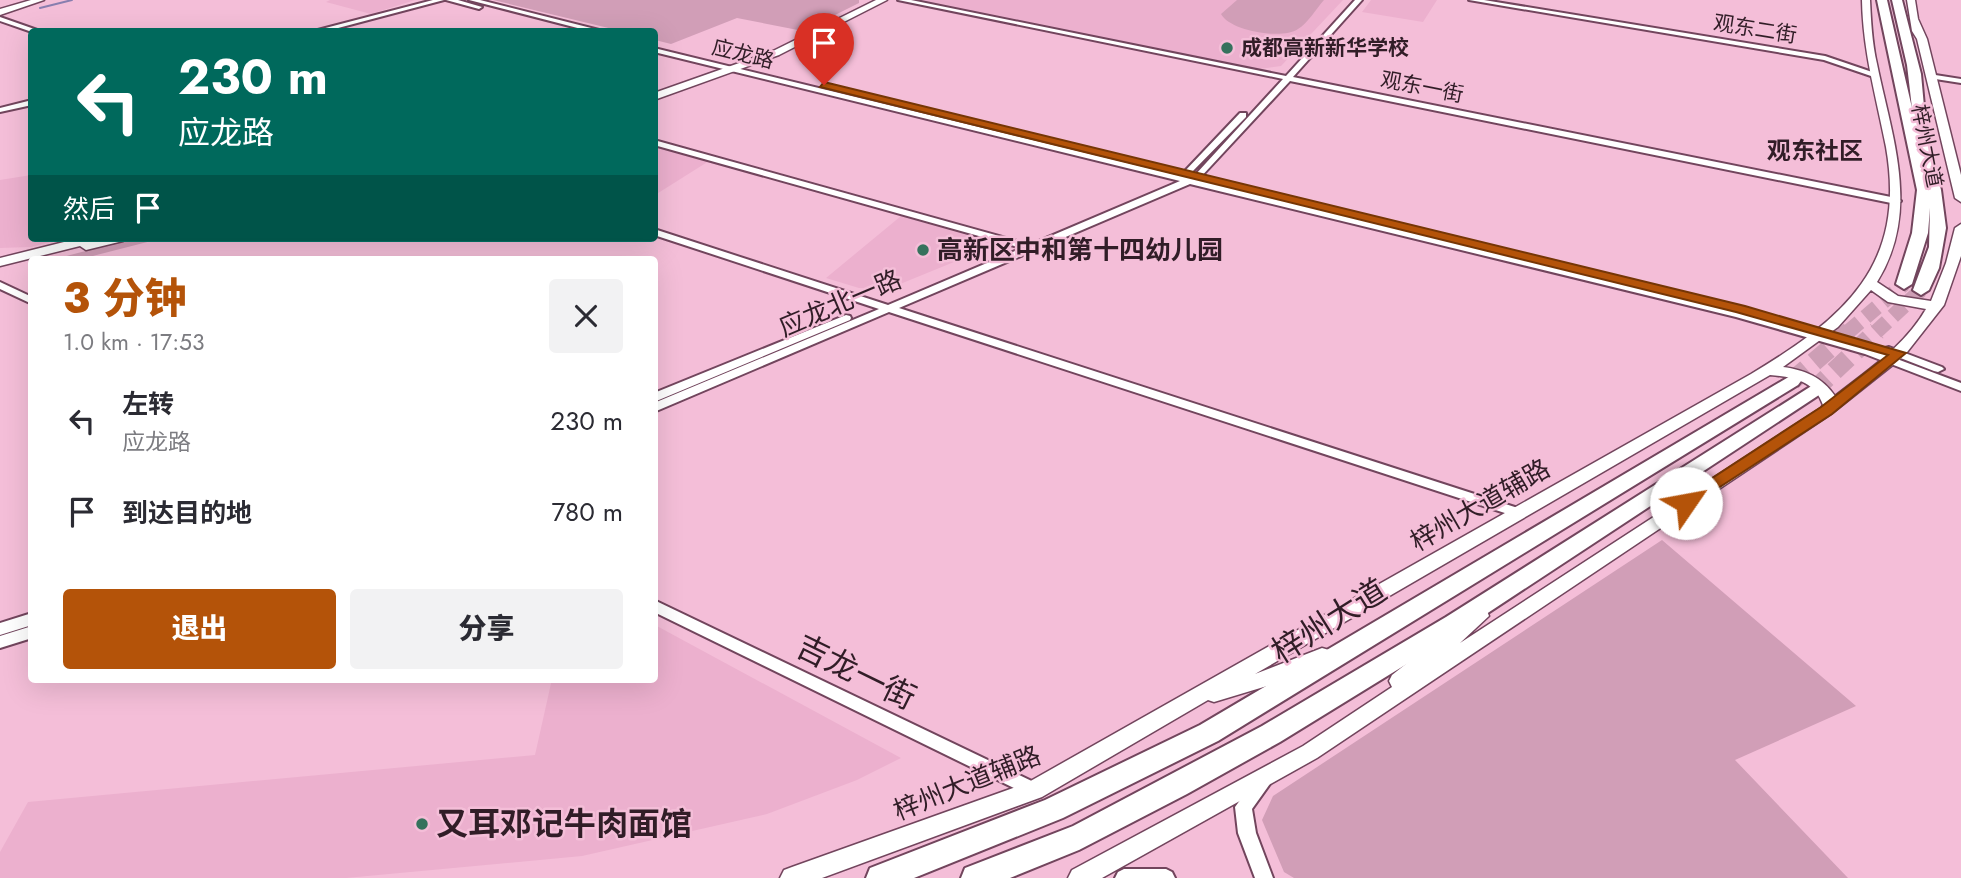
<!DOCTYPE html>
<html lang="zh">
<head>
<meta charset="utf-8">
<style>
  :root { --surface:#fff; --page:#f2f2f3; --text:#2b2b33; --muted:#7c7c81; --accent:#b45309 }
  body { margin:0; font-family:Jost,"Noto Sans SC",sans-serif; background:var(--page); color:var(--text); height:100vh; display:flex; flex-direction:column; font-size:26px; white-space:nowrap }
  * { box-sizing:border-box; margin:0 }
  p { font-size:23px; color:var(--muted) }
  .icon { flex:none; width:38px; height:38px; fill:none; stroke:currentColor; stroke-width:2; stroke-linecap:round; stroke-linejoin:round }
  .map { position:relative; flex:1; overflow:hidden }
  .side { position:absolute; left:28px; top:256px; width:630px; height:427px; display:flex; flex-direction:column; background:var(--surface); border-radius:7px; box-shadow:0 7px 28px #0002 }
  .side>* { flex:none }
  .banner { position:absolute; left:28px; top:28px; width:630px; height:214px; border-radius:7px; box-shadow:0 7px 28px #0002; background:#00695c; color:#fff; overflow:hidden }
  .pin { position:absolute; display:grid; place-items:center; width:60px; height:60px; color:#fff; margin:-72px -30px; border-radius:50% 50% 50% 0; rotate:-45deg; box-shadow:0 0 7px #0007 }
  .pin .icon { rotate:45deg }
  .me { position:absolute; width:77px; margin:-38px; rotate:57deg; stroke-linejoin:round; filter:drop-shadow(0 0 5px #0008) }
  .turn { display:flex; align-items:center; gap:24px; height:147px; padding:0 35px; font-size:32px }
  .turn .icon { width:91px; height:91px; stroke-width:2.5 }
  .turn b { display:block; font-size:49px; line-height:60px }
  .then { display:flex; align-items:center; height:66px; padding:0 35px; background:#0003; gap:14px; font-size:26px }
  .round { display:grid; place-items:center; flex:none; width:74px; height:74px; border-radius:7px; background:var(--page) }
  .headline { display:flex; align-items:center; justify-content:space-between; height:119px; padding:0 35px }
  h1 { font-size:42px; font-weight:800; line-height:52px; color:var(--accent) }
  .button { display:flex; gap:14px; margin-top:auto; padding:14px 35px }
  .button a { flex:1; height:80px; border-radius:7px; background:var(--accent); color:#fff; font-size:28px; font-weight:800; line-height:80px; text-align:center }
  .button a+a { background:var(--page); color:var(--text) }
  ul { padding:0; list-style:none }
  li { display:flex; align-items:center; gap:21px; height:91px; padding:0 35px }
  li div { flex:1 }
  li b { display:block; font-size:26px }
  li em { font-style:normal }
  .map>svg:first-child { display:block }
</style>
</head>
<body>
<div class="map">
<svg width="1961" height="878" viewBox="0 0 1961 878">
  <rect width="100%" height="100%" fill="#f4bed8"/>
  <path fill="#ecb0ce" d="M330 0H415L371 14 326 2Z
    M915 0H1343L1281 66 1259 69Z
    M1371 0H1437L1423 22 1362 12Z
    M655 146 709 161 655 195Z
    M31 175 32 238H65L31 247 0 248V180Z
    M901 216 998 244 888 289 859 288 826 278Z
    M655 625 901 758 857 780 767 814 582 856 346 878H0V852L28 802 535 755 552 679H654Z"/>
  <path fill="#d19eb7" d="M493 0H859V3L803 31 737 18 671 44 655 40 654 32 621 31Z
    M1237 0H1324C1316 9 1308 23 1298 29 1282 40 1230 31 1221 14Z
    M135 238H163L81 259H55Z
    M1662 540 1856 706 1735 760 1848 878H1294L1284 872 1262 820 1273 796Z"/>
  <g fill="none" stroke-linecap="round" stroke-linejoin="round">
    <path stroke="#887eaf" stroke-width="2" d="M40 8 72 0"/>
    <path stroke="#cd9eb5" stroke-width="15" stroke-dasharray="15 8" stroke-linecap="butt" d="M1848 332 1904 284
      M1876 332 1921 290"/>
    <path stroke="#cd9eb5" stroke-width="19" stroke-dasharray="19 10" stroke-linecap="butt" d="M1792 381 1850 331
      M1813 391 1877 331"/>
    <g stroke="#72455d" stroke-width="4">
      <path id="minor" d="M433 0H444L323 32H310Z
        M446 0H458L482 7 479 9Z
        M469 0H480L607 32H593Z
        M898 0H911L1286 76 1355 0H1362L1293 77 1896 198 1901 201 1896 204 1290 81 1198 180 1743 313 1873 350 1961 383V391L1865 354 1736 317 1190 184 899 308 1524 510 1526 513 1524 516H1514L889 312 654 412V403L879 309 654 235V229L888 305 1180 181 654 52V48L1177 175 1184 172 1240 113H1246V117L1187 177 1195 175 1283 79Z
        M1469 0H1484L1825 56 1878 74 1871 76 1824 60Z
        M0 17 40 31 41 32H32L0 21Z
        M1929 74 1961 79V83L1929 78Z
        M32 100V105L0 112V108Z
        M654 140 1024 243 1026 245 1024 247H1018L654 145Z
        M0 282 32 297V304L0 289Z
        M846 315 850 316 851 318 850 320 654 402V393Z
        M1889 347 1942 367 1944 369 1938 372 1934 371 1885 352 1883 350 1885 348Z
        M654 600 1040 785 1042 790 1040 795 1034 798 1028 795 654 612Z
        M32 613V625L0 635V623Z
        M32 626V638L0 648V636Z
        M1264 774 1270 776 1272 781 1252 809 1256 833 1273 878H1255L1238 833 1235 807 1258 776Z
        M1124 869H1166L1172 872 1175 878H1115L1118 872Z"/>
    </g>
    <g stroke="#72455d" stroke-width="3">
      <path id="major" d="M31 0H44L0 15V9Z
        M876 0H887L779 55 654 100V93L773 51Z
        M1862 0H1870C1871 21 1872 43 1877 64 1892 138 1921 211 1877 282L1898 296 1931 301 1946 263 1955 228 1961 224V256L1944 305 1904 356 1831 414 1317 758 1102 878H1068L1072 870 1303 746 1392 687 1389 681 1392 675 1473 611 1480 609 1487 611 1489 616 1460 643 1821 408 1823 405C1815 381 1793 377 1770 375L1255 674 1322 648 1329 650 1332 656 1329 662 1287 680 1214 702 1208 700 1042 797 822 878H780L784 870 792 867 1027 783 1751 374C1844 318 1907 266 1886 147 1876 96 1863 52 1862 0ZM1871 290 1888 302 1926 309C1904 347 1869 369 1835 396 1822 377 1805 370 1783 367L1838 327Z
        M1907 0H1915L1918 19 1927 39 1961 175V202L1955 198 1917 39 1912 31Z
        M80 238H125L123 241 86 250 80 246 0 266V258Z"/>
    </g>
    <g stroke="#72455d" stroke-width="4">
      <path id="highway" d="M1877 0H1887L1912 108 1907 65 1892 0H1902L1921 74 1926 128 1941 190 1946 228 1939 268 1929 290 1921 295 1913 290 1929 247 1930 208 1928 233 1912 284 1904 289 1896 284 1912 233 1917 190Z
        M1792 375 1798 377 1801 381 1798 385 1218 741 1063 818 914 878H866L870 868 1045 800 1200 725Z
        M1813 385 1822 391 1819 395 1462 630 1280 742 1187 794 1079 850 1010 878H961L965 868 1073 826 1262 726 1446 617Z"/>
    </g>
    <use href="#minor" fill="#fff" fill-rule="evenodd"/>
    <use href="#major" fill="#fff" fill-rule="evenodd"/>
    <use href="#highway" fill="#fff" fill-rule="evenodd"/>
  </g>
  <path fill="#b45309" stroke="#753606" stroke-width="2" d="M824 82 1745 306 1906 353 1832 414 1686 509 1680 507 1677 503 1680 499 1821 407 1888 355 1736 312 820 87Z"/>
  <g fill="#36725d" stroke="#f4bed8" stroke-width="2.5">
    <circle cx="1227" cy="48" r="7"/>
    <circle cx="923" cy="250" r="7"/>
    <circle cx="422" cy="824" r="7"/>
  </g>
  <g text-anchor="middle" stroke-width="5" stroke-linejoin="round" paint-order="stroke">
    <g font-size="21" fill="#311d27" stroke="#f4bed8">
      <text transform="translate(1755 29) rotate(9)" y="7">观东二街</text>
      <text transform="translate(743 54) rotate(14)" y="7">应龙路</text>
      <text transform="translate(1422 87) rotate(11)" y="7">观东一街</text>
      <text transform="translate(1927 146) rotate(79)" y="7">梓州大道</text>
    </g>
    <g font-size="21" font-weight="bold" fill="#311d27" stroke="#f4bed8" text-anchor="start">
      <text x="1241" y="55">成都高新新华学校</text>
    </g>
    <g font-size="24" font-weight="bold" fill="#311d27" stroke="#f4bed8">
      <text x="1815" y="159">观东社区</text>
    </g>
    <g font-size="26" font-weight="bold" fill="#311d27" stroke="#f4bed8" text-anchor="start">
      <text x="937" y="259">高新区中和第十四幼儿园</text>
    </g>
    <g font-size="26" fill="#311d27" stroke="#f4bed8">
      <text transform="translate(840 303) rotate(-23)" y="9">应龙北一路</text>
      <text transform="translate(1480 505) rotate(-30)" y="9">梓州大道辅路</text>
      <text transform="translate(967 783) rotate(-22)" y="9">梓州大道辅路</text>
    </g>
    <g font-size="32" fill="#311d27" stroke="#f4bed8">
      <text transform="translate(1329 621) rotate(-32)" y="11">梓州大道</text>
      <text transform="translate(856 672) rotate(26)" y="11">吉龙一街</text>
    </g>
    <g font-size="32" font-weight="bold" fill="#311d27" stroke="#f4bed8" text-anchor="start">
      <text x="436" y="835">又耳邓记牛肉面馆</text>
    </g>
  </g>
</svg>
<div class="pin" style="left:824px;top:85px;background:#d93025"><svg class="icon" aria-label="arrive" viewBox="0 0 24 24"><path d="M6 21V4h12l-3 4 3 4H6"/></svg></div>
<svg class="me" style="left:1686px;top:503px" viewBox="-20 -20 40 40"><circle r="19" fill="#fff"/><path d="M0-13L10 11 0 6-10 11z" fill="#b45309"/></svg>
<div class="banner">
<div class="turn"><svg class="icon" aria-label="left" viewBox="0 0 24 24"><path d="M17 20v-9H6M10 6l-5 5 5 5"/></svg><div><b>230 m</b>应龙路</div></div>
<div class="then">然后<svg class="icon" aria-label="arrive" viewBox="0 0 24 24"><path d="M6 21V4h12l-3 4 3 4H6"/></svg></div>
</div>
<section class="side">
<div class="headline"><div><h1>3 分钟</h1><p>1.0 km · 17:53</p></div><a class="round"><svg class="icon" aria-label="close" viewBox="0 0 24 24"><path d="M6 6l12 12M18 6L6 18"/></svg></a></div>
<ul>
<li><svg class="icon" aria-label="left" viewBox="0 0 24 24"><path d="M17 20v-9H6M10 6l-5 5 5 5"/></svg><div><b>左转</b><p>应龙路</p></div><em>230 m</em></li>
<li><svg class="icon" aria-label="arrive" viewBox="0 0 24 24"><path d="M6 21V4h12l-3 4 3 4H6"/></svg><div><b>到达目的地</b></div><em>780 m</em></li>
</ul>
<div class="button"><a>退出</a><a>分享</a></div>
</section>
</div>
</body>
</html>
